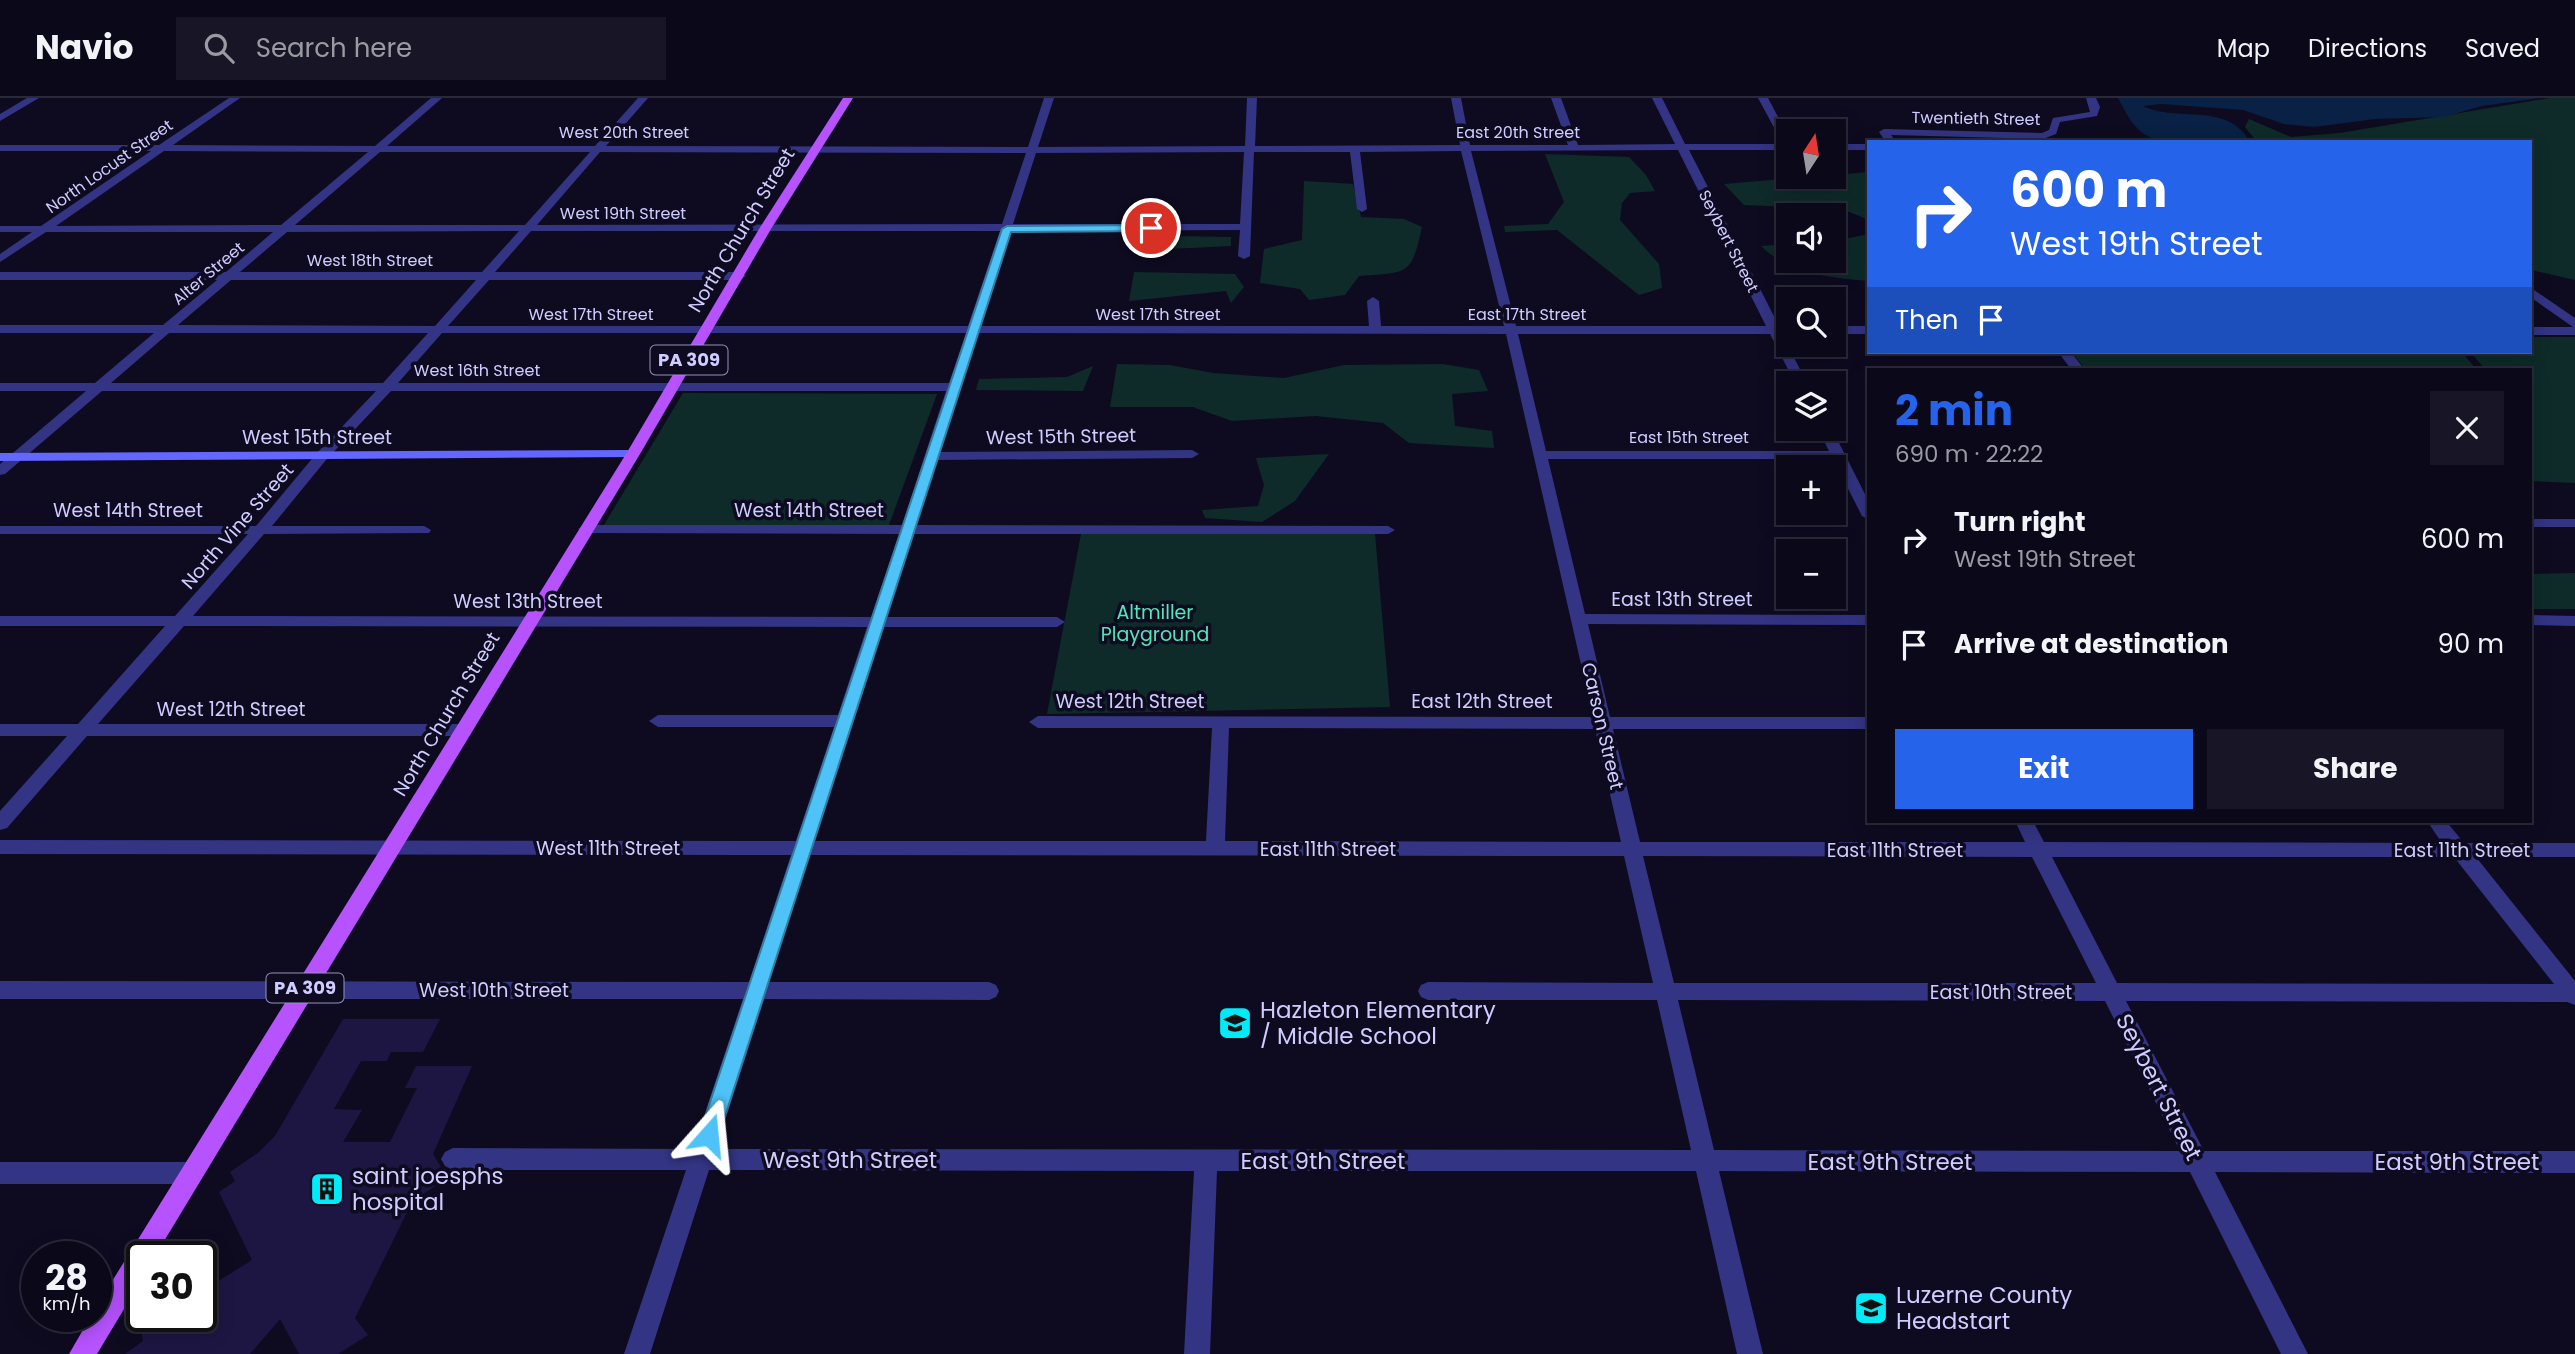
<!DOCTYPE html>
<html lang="en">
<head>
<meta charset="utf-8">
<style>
  :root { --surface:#0a0819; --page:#181626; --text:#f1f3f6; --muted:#999aa2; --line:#2a2938; --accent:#2563eb }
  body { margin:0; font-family:Poppins,sans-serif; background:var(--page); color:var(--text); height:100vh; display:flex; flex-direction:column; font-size:26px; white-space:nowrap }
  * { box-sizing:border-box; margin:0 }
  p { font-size:23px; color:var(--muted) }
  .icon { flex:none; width:38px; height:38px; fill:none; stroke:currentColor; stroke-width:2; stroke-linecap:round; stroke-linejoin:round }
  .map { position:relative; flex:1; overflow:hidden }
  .drawer { position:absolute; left:1867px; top:270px; width:665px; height:455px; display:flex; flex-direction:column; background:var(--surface); border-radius:0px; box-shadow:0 4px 18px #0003,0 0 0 2px var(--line) }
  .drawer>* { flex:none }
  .banner { position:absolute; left:1867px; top:42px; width:665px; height:214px; border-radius:0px; box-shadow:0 4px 18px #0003,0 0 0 2px var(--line); background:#2563eb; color:#fff; overflow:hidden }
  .needle { width:46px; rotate:12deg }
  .fabs { position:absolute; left:1776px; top:21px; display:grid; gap:14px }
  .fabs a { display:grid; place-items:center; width:70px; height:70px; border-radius:0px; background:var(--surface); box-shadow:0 4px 18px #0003,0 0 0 2px var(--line); font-size:35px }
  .speed { position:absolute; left:21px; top:1143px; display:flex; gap:14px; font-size:35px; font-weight:700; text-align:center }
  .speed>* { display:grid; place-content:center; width:91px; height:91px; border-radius:50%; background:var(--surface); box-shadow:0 4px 18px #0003,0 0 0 2px var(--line); line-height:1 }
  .speed small { font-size:18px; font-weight:400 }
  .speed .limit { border:4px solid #111; border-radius:10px; background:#fff; color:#111 }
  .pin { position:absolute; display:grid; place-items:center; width:60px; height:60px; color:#fff; margin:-30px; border:4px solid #fff; border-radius:50%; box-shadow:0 2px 7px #0007 }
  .me { position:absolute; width:77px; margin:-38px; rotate:18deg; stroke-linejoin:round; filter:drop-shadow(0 0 5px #0008) }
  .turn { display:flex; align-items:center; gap:24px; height:147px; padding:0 28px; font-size:32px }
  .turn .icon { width:91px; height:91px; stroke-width:2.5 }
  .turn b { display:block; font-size:49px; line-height:60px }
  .then { display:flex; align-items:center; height:66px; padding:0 28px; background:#0003; gap:14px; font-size:26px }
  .round { display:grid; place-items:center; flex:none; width:74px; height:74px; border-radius:0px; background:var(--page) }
  .overview { display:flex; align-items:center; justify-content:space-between; height:119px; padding:0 28px }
  h1 { font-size:42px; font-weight:700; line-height:52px; color:var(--accent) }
  .primary-button { display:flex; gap:14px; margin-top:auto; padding:14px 28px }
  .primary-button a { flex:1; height:80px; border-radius:0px; background:var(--accent); color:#fff; font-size:28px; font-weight:700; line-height:80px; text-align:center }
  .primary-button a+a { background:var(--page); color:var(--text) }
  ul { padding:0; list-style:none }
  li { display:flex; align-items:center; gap:21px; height:105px; padding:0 28px }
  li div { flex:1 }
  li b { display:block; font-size:26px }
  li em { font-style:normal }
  header { display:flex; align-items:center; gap:42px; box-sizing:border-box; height:98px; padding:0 35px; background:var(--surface); border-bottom:2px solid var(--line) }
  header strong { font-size:33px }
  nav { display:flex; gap:38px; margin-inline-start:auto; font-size:24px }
  .search { width:490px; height:63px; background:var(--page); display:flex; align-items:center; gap:18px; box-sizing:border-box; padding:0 24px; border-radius:0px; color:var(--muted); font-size:26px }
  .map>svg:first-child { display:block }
</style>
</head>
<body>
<header>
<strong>Navio</strong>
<div class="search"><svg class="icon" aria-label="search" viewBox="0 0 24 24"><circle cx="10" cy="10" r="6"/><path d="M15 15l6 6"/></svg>Search here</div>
<nav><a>Map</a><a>Directions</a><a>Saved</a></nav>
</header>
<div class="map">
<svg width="2575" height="1256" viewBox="0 0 2575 1256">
  <rect width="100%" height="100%" fill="#0e0b21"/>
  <path fill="#0e2b29" d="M2550 0H2575V182L2531 172 2530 44H2257L2245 29 2249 21 2291 39 2340 35Z
    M1545 56 1629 59 1646 77 1655 93 1630 95 1622 105 1620 122 1659 166 1662 190 1639 197 1557 132 1505 134 1504 128 1548 126 1564 104Z
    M1869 74V122L1842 111 1744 107 1724 86Z
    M1304 83 1353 86 1361 119 1404 121 1422 129C1411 179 1408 174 1359 178L1345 197 1309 202 1300 191 1260 185 1264 151 1302 142Z
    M1869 136V183C1831 180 1789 176 1761 148L1788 146V163H1834V143Z
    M1171 138 1231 139V148L1169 151Z
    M1134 174 1235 176 1244 189 1231 205 1226 193 1129 203Z
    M2531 239H2575V385L2531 383 2530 271H2485L2472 256 2474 254H2530Z
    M2072 254H2462L2476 271H2085Z
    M1117 266 1170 267 1213 275 1284 280 1344 267 1443 266 1479 272 1488 293 1452 296 1455 328 1492 333 1494 350 1409 345 1383 325 1316 318 1232 323 1193 309H1110Z
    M1093 268 1083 293 976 292 979 281 1067 279Z
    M683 295 937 296 889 427H604Z
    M1329 356 1295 403 1262 424 1205 420 1202 412 1258 408 1264 387 1256 360Z
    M1081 436H1375L1390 609 1047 616Z
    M2575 475V511H2531V476Z"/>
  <path fill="#082144" d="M2118 0H2540L2482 8 2443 19 2375 21 2314 29 2284 26 2243 12 2161 6 2143 8C2177 25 2228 3 2250 44 2223 44 2167 51 2144 36 2132 28 2125 13 2118 0Z"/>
  <path fill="#1d1643" d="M343 921H440L423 954H391L387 963H361L334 1011 362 1012 343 1044H390L417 990H405L416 968H472L433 1056 442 1071 432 1080 435 1088 412 1104 355 1220 368 1237 338 1256H299L280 1221 250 1256H125L143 1243 141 1231 162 1218H201V1194L252 1162 219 1094 235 1083 230 1074 259 1054 275 1038Z"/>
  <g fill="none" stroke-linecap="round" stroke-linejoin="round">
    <path fill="#333483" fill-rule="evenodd" d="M27 0H39L0 23V16Z
      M229 0H240L173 47 375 48 431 0H442L387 48H595L638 0H648L606 48 1028 49 1044 0H1054L1038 49 1245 48 1247 0H1257L1255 48 1460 47 1451 0H1461L1470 47H1568L1551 0H1561L1578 47 1675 46 1652 0H1662L1685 46H1783L1758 0H1768L1788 38V52H1689L1779 228H1788V236H1782L1807 285H1795L1770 236H1518L1546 353H1829L1818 331H1832L1869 404V422L1862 418 1833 361H1548L1585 516 1869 517V527L1588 526 1610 619H1869V631H1613L1640 744H2025L2015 723H2033L2044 744 2442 745 2427 723H2446L2464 745H2575V759H2476L2575 883V907L2567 904 2126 903 2204 1053H2575V1075L2215 1074 2308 1256H2281L2190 1074 1719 1073 1763 1256H1737L1696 1073H1217L1210 1256H1184L1194 1073 709 1072 650 1256H624L686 1072H453L445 1068 441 1061 445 1054 453 1050 693 1051 743 901H0V883L749 884 791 757 0 756V742L796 743 834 629H658L649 623 658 617H838L867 529 184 528 98 626H462L471 632 462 638H87L7 730 0 732V713L67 638H0V626H78L165 528H0V518H175L248 436H0V428H256L316 356 376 293H102L5 376 0 377V366L86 293H0V285H95L154 235H0V227H163L217 182H0V174H226L273 134H46L0 164V156L32 134H0V128H41L151 53H0V47H159ZM1678 52 1766 228H1516L1471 53ZM164 53 368 54 281 127 56 128ZM1461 53 1504 228H1381L1379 203 1373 199 1367 203 1369 228H980L1011 133 1240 132 1238 158 1244 161 1250 158 1254 54H1350L1357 111 1362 114 1367 111 1360 54ZM380 54H590L525 127H295ZM600 54 1026 55 1002 126 537 127ZM1244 54 1240 126H1013L1036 55ZM519 133 482 174H240L287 134ZM531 133H1000L968 228H448L489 182H740L746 178 740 174H495ZM231 182H476L435 228 178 227ZM169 235H428L383 285H111ZM442 235H966L949 285H398ZM978 235 1506 236 1593 619 1038 618 1029 624 1038 630H1212L1206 743H815L884 529H1057L1065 524 1057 519H887L914 436H1388L1395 432 1388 428 916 427 937 362 1192 360 1199 356 1192 352 940 354ZM391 293H946L902 427H585L578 431 585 435 899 436 871 519 193 518 264 436 429 435 431 432 424 428H272L326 362ZM1229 630 1595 631 1621 744 1225 743ZM810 757 1624 758 1653 885 1428 884 1421 887 1418 893 1421 899 1428 902H1657L1691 1052 716 1051 764 901 989 902 996 899 999 893 996 887 989 884H769ZM1643 758 2032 759 2096 885H1674ZM2052 759H2454L2554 886 2117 885ZM1678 902 2105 903 2180 1053 1714 1052Z
      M2086 0H2096L2100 9 2097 18 2060 24 2056 36 2043 41 1891 37 1896 44H1886L1879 34 1884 31 2042 35 2049 32 2053 20 2090 14Z
      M1834 46H1869V52H1834Z
      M2534 192 2575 220V237H2530V229H2573L2530 199V193Z
      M1834 228H1869V236H1834Z
      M2058 254H2071L2084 271H2071Z
      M2530 421H2575V429H2530Z
      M2530 517 2575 518V528L2530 527Z
      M0 1064H192L200 1067 204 1075 200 1083 192 1086H0Z"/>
    <path fill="#6367ff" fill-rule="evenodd" d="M633 352 638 353V359L0 363V355Z"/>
    <path fill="#b653ff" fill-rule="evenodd" d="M843 0H853L771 131 640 356 155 1158H142V1181L97 1256H69L91 1218H96V1209L626 356 759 131Z"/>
  </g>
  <path fill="#4fc3f7" stroke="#337fa1" stroke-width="2" d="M1151 127 1155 128V133L1011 134 719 1037 716 1044 709 1047 702 1044 699 1037 1002 131 1007 128Z"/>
  <defs>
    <g id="school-square" transform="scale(1.75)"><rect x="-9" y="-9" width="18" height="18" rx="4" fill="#00ebf7" stroke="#0e0b21"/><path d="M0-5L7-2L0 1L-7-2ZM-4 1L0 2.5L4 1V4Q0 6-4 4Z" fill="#111"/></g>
    <g id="building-square" transform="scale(1.75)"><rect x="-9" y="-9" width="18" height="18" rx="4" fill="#00ebf7" stroke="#0e0b21"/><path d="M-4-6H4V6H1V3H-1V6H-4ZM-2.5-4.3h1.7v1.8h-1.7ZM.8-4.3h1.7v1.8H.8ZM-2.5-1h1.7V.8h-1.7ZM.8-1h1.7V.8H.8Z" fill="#111"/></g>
  </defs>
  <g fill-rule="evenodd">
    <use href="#school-square" x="1235" y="925"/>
    <use href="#building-square" x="327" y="1091"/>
    <use href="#school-square" x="1871" y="1210"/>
  </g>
  <g text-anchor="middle" stroke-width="7" stroke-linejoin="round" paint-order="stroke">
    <g font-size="16" fill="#cfccff" stroke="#0e0b21">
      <text transform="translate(1976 20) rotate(1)" y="6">Twentieth Street</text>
      <text x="624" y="40">West 20th Street</text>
      <text x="1518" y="40">East 20th Street</text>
      <text transform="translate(109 68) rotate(-35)" y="6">North Locust Street</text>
      <text x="623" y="121">West 19th Street</text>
      <text transform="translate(1729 143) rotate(63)" y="6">Seybert Street</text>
      <text x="370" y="168">West 18th Street</text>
      <text transform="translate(208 175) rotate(-40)" y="6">Alter Street</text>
      <text x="591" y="222">West 17th Street</text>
      <text x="1158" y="222">West 17th Street</text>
      <text x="1527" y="222">East 17th Street</text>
      <text x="477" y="278">West 16th Street</text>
      <text x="1689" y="345">East 15th Street</text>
    </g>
    <g fill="#0e0b21" stroke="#9592bc" stroke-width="2">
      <rect x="650.5" y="247.5" width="77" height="29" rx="5"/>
      <rect x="266.5" y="875.5" width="77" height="29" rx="5"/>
    </g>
    <g font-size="18" font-weight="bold" fill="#cfccff">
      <text x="689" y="268">PA 309</text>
      <text x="305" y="896">PA 309</text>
    </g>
    <g font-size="19" fill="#cfccff" stroke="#0e0b21">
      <text transform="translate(741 132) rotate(-59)" y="7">North Church Street</text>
      <text transform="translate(1061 338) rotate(-1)" y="7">West 15th Street</text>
      <text x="317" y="346">West 15th Street</text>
      <text x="128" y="419">West 14th Street</text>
      <text x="809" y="419">West 14th Street</text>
      <text transform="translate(237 428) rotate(-49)" y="7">North Vine Street</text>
      <text x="1682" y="508">East 13th Street</text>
      <text x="528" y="510">West 13th Street</text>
      <text x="1130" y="610">West 12th Street</text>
      <text x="1482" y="610">East 12th Street</text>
      <text x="231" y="618">West 12th Street</text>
      <text transform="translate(446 616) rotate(-59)" y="7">North Church Street</text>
      <text transform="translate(1603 628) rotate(77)" y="7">Carson Street</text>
      <text x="608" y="757">West 11th Street</text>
      <text x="1328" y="758">East 11th Street</text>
      <text x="1895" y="759">East 11th Street</text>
      <text x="2462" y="759">East 11th Street</text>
      <text x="494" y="899">West 10th Street</text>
      <text x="2001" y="901">East 10th Street</text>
    </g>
    <g font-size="19" fill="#50e7b9" stroke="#0e0b21">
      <text x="1155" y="521">Altmiller<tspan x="1155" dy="22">Playground</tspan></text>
    </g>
    <g font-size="23" fill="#cfccff" stroke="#0e0b21" text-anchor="start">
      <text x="1260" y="920">Hazleton Elementary<tspan x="1260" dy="26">/ Middle School</tspan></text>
      <text x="352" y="1086">saint joesphs<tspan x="352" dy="26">hospital</tspan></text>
      <text x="1896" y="1205">Luzerne County<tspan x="1896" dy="26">Headstart</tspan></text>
    </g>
    <g font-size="23" fill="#cfccff" stroke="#0e0b21">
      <text transform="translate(2159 989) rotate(63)" y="8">Seybert Street</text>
      <text x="850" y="1070">West 9th Street</text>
      <text x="1323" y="1071">East 9th Street</text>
      <text x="1890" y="1072">East 9th Street</text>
      <text x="2457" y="1072">East 9th Street</text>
    </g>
  </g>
</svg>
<div class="fabs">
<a><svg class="needle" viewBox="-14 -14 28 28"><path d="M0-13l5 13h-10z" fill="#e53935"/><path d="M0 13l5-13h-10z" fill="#999aa2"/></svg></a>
<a><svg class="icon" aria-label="sound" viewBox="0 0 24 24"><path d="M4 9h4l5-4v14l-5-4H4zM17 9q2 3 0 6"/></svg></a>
<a><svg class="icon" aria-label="search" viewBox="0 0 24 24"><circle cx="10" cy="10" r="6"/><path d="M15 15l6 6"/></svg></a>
<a><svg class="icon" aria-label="layers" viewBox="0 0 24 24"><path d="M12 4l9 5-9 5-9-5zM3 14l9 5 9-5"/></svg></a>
<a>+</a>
<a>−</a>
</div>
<div class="speed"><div>28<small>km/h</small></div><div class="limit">30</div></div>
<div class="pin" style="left:1151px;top:130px;background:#d93025"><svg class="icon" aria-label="arrive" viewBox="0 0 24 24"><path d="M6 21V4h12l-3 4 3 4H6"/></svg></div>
<svg class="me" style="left:709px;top:1037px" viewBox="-20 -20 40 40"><path d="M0-17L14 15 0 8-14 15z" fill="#4fc3f7" stroke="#fff" stroke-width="4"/></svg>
<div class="banner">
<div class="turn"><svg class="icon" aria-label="right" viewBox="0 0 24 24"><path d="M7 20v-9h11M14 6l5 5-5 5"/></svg><div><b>600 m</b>West 19th Street</div></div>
<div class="then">Then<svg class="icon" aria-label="arrive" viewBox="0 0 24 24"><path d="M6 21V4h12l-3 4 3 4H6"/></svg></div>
</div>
<section class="drawer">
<div class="overview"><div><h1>2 min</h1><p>690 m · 22:22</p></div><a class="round"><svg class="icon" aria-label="close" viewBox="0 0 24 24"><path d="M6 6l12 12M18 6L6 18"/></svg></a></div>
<ul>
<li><svg class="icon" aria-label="right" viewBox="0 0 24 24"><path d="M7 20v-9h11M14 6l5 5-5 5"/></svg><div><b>Turn right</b><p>West 19th Street</p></div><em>600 m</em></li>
<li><svg class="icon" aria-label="arrive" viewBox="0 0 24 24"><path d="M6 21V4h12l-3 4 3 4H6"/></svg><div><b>Arrive at destination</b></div><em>90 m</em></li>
</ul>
<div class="primary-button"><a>Exit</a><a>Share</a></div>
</section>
</div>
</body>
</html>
